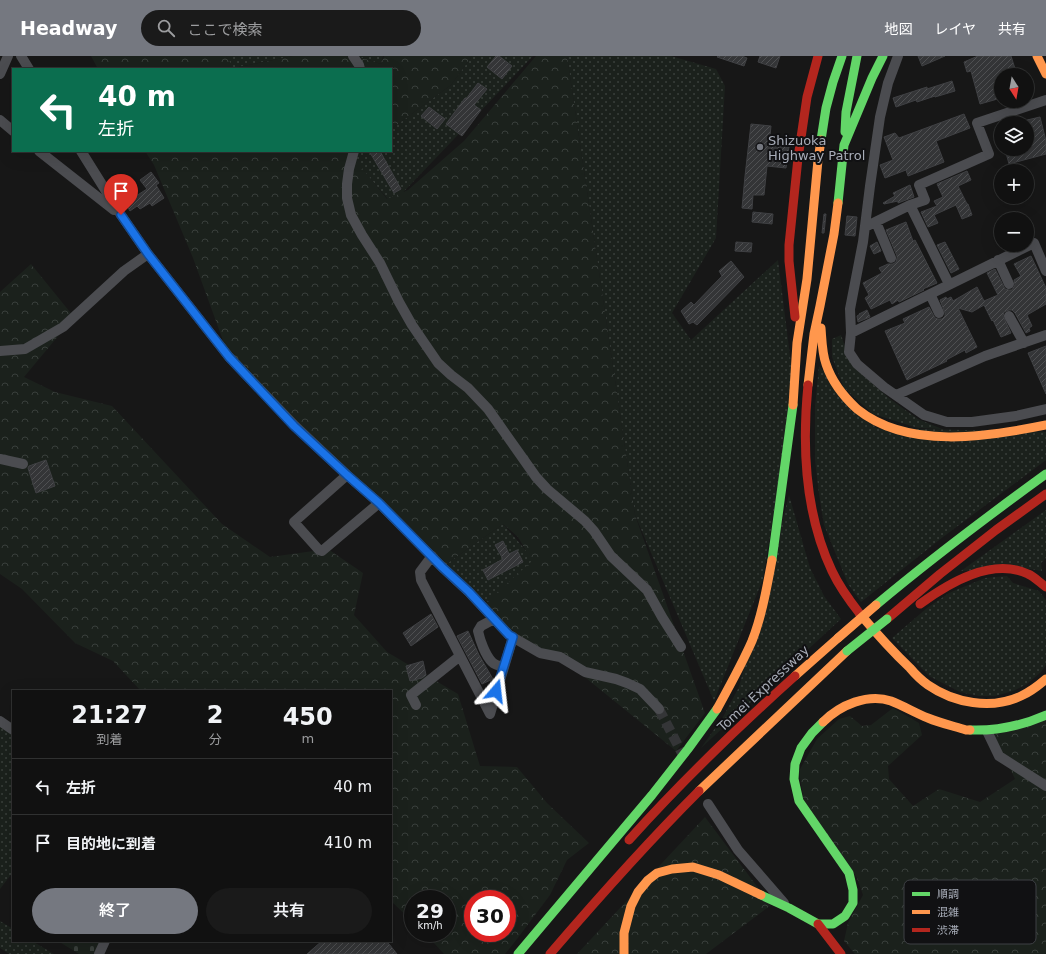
<!DOCTYPE html>
<html lang="ja">
<head>
<meta charset="utf-8">
<style>
  :root { --surface:#111; --page:#1a1a1a; --text:#f1f3f6; --muted:#9c9d9f; --line:#303131; --accent:#757880 }
  body { margin:0; font-family:"DejaVu Sans","Noto Sans JP",sans-serif; background:var(--page); color:var(--text); height:100vh; display:flex; flex-direction:column; font-size:15px; white-space:nowrap }
  * { box-sizing:border-box; margin:0 }
  p { font-size:13px; color:var(--muted) }
  .icon { flex:none; width:22px; height:22px; fill:none; stroke:currentColor; stroke-width:2; stroke-linecap:round; stroke-linejoin:round }
  .map { position:relative; flex:1; overflow:hidden }
  .side { position:absolute; left:12px; top:634px; width:380px; height:252px; display:flex; flex-direction:column; background:var(--surface); border-radius:0px; box-shadow:0 4px 16px #0002,0 0 0 1px var(--line) }
  .side>* { flex:none }
  .hud { position:absolute; left:12px; top:12px; width:380px; height:84px; border-radius:0px; box-shadow:0 4px 16px #0002,0 0 0 1px var(--line); background:#0b6e4f; color:#fff; overflow:hidden }
  .needle { width:26px; rotate:169deg }
  .buttons { position:absolute; left:994px; top:12px; display:grid; gap:8px }
  .buttons a { display:grid; place-items:center; width:40px; height:40px; border-radius:50%; background:var(--surface); box-shadow:0 4px 16px #0002,0 0 0 1px var(--line); font-size:20px }
  .speed { position:absolute; left:404px; top:834px; display:flex; gap:8px; font-size:20px; font-weight:700; text-align:center }
  .speed>* { display:grid; place-content:center; width:52px; height:52px; border-radius:50%; background:var(--surface); box-shadow:0 4px 16px #0002,0 0 0 1px var(--line); line-height:1 }
  .speed small { font-size:10px; font-weight:400 }
  .speed .limit { border:6px solid #d22; background:#fff; color:#111 }
  .pin { position:absolute; display:grid; place-items:center; width:34px; height:34px; color:#fff; margin:-41px -17px; border-radius:50% 50% 50% 0; rotate:-45deg; box-shadow:0 0 4px #0007 }
  .pin .icon { rotate:45deg }
  .me { position:absolute; width:44px; margin:-22px; rotate:17deg; stroke-linejoin:round; filter:drop-shadow(0 0 3px #0008) }
  .turn { display:flex; align-items:center; gap:14px; height:84px; padding:0 20px; font-size:18px }
  .turn .icon { width:52px; height:52px; stroke-width:2.5 }
  .turn b { display:block; font-size:28px; line-height:34px }
  .eta { display:flex; justify-content:space-evenly; align-items:center; height:68px; text-align:center }
  .eta b { font-size:24px; font-weight:600; line-height:28px }
  .button { display:flex; gap:8px; margin-top:auto; padding:8px 20px }
  .button a { flex:1; height:46px; border-radius:24px; background:var(--accent); color:#fff; font-size:16px; font-weight:600; line-height:46px; text-align:center }
  .button a+a { background:var(--page); color:var(--text) }
  ul { padding:0; list-style:none }
  li { display:flex; align-items:center; gap:12px; height:56px; padding:0 20px; border-top:1px solid var(--line) }
  li div { flex:1 }
  li b { display:block; font-size:15px }
  li em { font-style:normal }
  header { display:flex; align-items:center; gap:24px; box-sizing:border-box; height:56px; padding:0 20px; background:var(--accent); color:#fff }
  header strong { font-size:19px }
  nav { display:flex; gap:22px; margin-inline-start:auto; font-size:14px }
  .search { width:280px; height:36px; background:var(--page); display:flex; align-items:center; gap:10px; box-sizing:border-box; padding:0 14px; border-radius:22px; color:var(--muted); font-size:15px }
  .map>svg:first-child { display:block }
</style>
</head>
<body>
<header>
<strong>Headway</strong>
<div class="search"><svg class="icon" aria-label="search" viewBox="0 0 24 24"><circle cx="10" cy="10" r="6"/><path d="M15 15l6 6"/></svg>ここで検索</div>
<nav><a>地図</a><a>レイヤ</a><a>共有</a></nav>
</header>
<div class="map">
<svg width="1046" height="898" viewBox="0 0 1046 898">
  <defs>
    <pattern id="grass-dots" width="8" height="8" patternUnits="userSpaceOnUse"><rect width="8" height="8" fill="#1b211c"/><path d="M2 2h.1M6 6h.1" fill="none" stroke="#393f3b" stroke-width="1.8" stroke-linecap="round"/></pattern>
    <pattern id="forest-crowns" width="20" height="18" patternUnits="userSpaceOnUse"><rect width="20" height="18" fill="#1b211c"/><path d="M2 6a3 3 0 1 1 6 0M12 15a3 3 0 1 1 6 0" fill="none" stroke="#393f3b"/></pattern>
    <pattern id="cemetery-stones" width="16" height="16" patternUnits="userSpaceOnUse"><rect width="16" height="16" fill="#1b211c"/><path d="M2 7V4a2 2 0 0 1 4 0v3zM10 15v-3a2 2 0 0 1 4 0v3z" fill="#393f3b"/></pattern>
    <pattern id="building-hatch" width="6" height="6" patternUnits="userSpaceOnUse"><rect width="6" height="6" fill="#343537"/><path d="M-1 1l2-2M0 6l6-6M5 7l2-2" fill="none" stroke="#4f5052"/></pattern>
  </defs>
  <rect width="100%" height="100%" fill="#171717"/>
  <path fill="url(#grass-dots)" d="M226 0H293L233 12Z
    M356 0H383L381 8Z
    M472 0H533L392 148 352 101 361 95H391V73L451 29Z
    M567 0H671L716 13 725 30 716 182 672 257 691 284 778 204 794 332 763 523 714 645 635 459Z
    M841 279 849 302 860 317 890 343 918 363 942 373 918 372 873 358 844 332 832 301V283Z
    M819 310 876 372 1046 376V404L943 481 861 546 848 528 824 469 819 438 815 404V350Z
    M789 439 810 512 824 540 841 563 701 692 723 661 739 631Z
    M1046 454V502L1041 507 1042 515 1030 513 961 515Z
    M503 468 535 505 488 547 442 511Z
    M1007 520 1013 527 1039 535 1046 544V609L1041 616 1027 628 1013 635 995 640H979L960 636 929 620 892 582 927 552 949 537 985 522Z
    M0 665 13 680V816L0 833Z
    M0 865 13 873V885H32L54 898H9L0 892Z"/>
  <path fill="url(#forest-crowns)" fill-rule="evenodd" d="M91 0H226L234 12 293 0H356L381 8 384 0H472L451 29 391 73V13H98Z
    M536 0H567L635 459 705 657 676 695 560 601 514 581 482 550 532 505 518 481 503 468 442 511 229 301 193 202 154 109 145 95H361L353 101 387 143 408 134 464 85Z
    M31 208 74 261 24 321 55 336 112 350 222 468 270 501 328 493 363 517 354 559 387 596 458 638 480 710 517 711 547 747 589 787 567 804 550 839 517 883 505 898H444L425 877H447V843H413V866L391 845V635H141L113 605 75 587 22 533 0 518V236ZM473 843H507V877H473Z
    M893 652 919 667 922 679 888 710 889 723 913 750 939 733 980 746 1015 723 994 679 1046 664V898H855L844 885 848 867 863 839 857 822 804 746 799 715 817 683 839 663 850 660 862 670 871 669Z
    M705 761 771 849 706 898H577Z"/>
  <path fill="url(#cemetery-stones)" d="M58 885H100L94 898H79Z"/>
  <path fill="url(#building-hatch)" stroke="#3f4043" d="M496 0H499L512 10 502 23 487 11Z
    M718 0H742L747 2 744 10 717 1Z
    M760 0H780L776 12 758 6Z
    M918 0H945L922 10Z
    M978 0H1011L1017 19H1001V42L980 48 971 15 967 16 964 6Z
    M952 25 955 35 935 41V40L917 46 916 44 896 51 893 42 927 31V33Z
    M478 27 487 33 474 49 481 54 462 80 446 68 465 42 466 43Z
    M429 51 445 63 437 73 421 60Z
    M964 58 970 72 936 85 944 106 908 120 906 114 885 122 880 109 893 104 884 81 895 77 899 82Z
    M1040 61 1046 85V98L1009 108 1005 93H1027V64Z
    M751 68 771 70 769 89 789 91 786 112 767 110 764 139H753L752 153 742 152 745 120Z
    M369 95H380L401 133 394 137Z
    M967 115 971 124 958 130 967 148H968L972 159 962 163 956 149 934 159 938 167 928 171 921 156 937 150 934 145 943 141 937 128Z
    M151 116 159 127 156 129 164 142 152 150 150 147 140 153 137 150 130 155 125 147 147 133 140 124Z
    M910 129 914 141 898 147V145L884 148 883 147 895 140 893 137Z
    M753 156 773 158 772 168 752 166Z
    M824 158H826L824 177H822Z
    M847 160 857 161 855 180 845 179Z
    M906 166 913 185 915 184 937 227 923 233 924 234 899 246 898 244 892 248 890 244 871 253 865 242 869 239 863 227 882 217 879 212 888 208H893L896 206 897 202V200L886 174Z
    M736 186 752 187 751 196 735 195Z
    M877 186 881 195 874 198 870 190Z
    M945 186 959 213 951 217 937 189Z
    M1031 200 1046 232V248L1027 259 1032 270 1029 272 1030 275 1026 277 1015 257 1012 254H1009L1004 256 1003 260 1011 277 1001 281 993 264 992 265 984 249 972 256 958 252 977 291 966 297 965 294 946 304 947 305 907 324 885 275 905 267 903 263 929 251 935 262 938 263H942L945 260V257L940 244 946 241 947 243 951 241 953 245 977 231 984 245 998 239 987 217 995 213 1005 233 1009 234H1012L1015 229 1014 224 1021 220 1014 208Z
    M731 205 744 221 697 269 693 266 689 268 681 255 691 246 694 249 722 220 719 215Z
    M867 254 870 261 858 266 857 260 860 258H859Z
    M1046 290V338L1028 297Z
    M46 404 55 430 36 437 28 412 29 410Z
    M503 485 509 498 517 494 523 506 488 524 483 514 503 503 495 489Z
    M431 558 438 571 411 590 403 577Z
    M468 575 479 599 493 623 482 628 457 580Z
    M423 605 426 619 422 622 410 625 406 610Z
    M322 885H385L389 888 397 898H307Z"/>
  <g fill="none" stroke-linecap="round" stroke-linejoin="round">
    <path stroke="#343537" stroke-width="10" stroke-dasharray="10 5" stroke-linecap="butt" d="M659 653 685 703"/>
    <path stroke="#4b4c50" stroke-width="10" d="M21 0 29 13
      M353 0 359 9 360 13
      M898 0 888 27 880 61 870 130 863 186 850 253 851 277 849 296 857 308 884 331 924 359 947 366H972L1016 360 1046 353
      M0 18 8 0
      M0 64 13 75
      M39 95 114 154
      M81 95 121 159 148 198 229 301 295 370 347 419 379 447 442 511 469 536 509 579 540 597 560 601 585 616 616 623 627 627 640 633 659 653
      M354 95 349 113 347 128V142L351 159 362 179 380 207 399 246 412 269 438 307 451 319 468 332 488 353 536 421 547 433 585 465 594 475 611 500 647 534 662 561 681 591
      M910 149 949 228
      M876 166 891 202
      M865 171 910 149 925 144 919 129 989 98 977 67 1046 44
      M998 204 1009 228
      M930 238 939 257
      M1009 260 1024 287
      M851 277 1034 187 1046 215
      M0 295 25 293 63 271 124 215 148 198
      M896 339 985 300 1046 279
      M0 403 23 408
      M347 419 294 466 319 494 322 495 379 447
      M432 500 420 516 421 524 490 658 513 581
      M494 563 481 570 478 575C480 584 485 599 492 606 495 609 499 610 503 611
      M416 649 411 639 460 600
      M0 665 13 674
      M987 675 999 700 1046 730
      M708 748 738 794 784 847
      M99 898 105 885"/>
    <path stroke="#63d668" stroke-width="9" d="M845 76 846 56 857 0
      M821 84 826 52 833 26 842 0
      M838 147 844 89 872 22 883 0
      M772 504 793 349
      M876 549C931 503 988 460 1046 418
      M970 674C997 675 1021 670 1046 659
      M761 839 789 852 818 868H833L845 860 853 847V834L849 817 799 745 794 723 795 708 801 692 812 677 823 666
      M518 898 652 739 688 693 717 653"/>
    <path stroke="#ff974d" stroke-width="9" d="M1037 0 1046 18
      M821 272C822 284 822 297 826 308 832 326 844 341 857 353 908 394 987 381 1046 369
      M808 329 814 278 820 250 834 178 838 147
      M793 349 797 287 807 223 818 104 821 84
      M860 558C876 577 892 595 910 612 915 618 921 624 928 629 954 647 991 654 1021 640 1030 636 1038 630 1046 623
      M795 620 838 582
      M717 653C729 631 742 608 752 585 762 560 767 530 772 504
      M823 666C840 649 868 637 891 645 904 650 915 657 928 662 940 667 953 670 966 674H970
      M699 735 847 595
      M624 898V877L631 850 638 836 648 824 657 817 672 813 693 811 719 819 761 839"/>
    <path stroke="#b3261e" stroke-width="9" d="M795 261 789 205V189L798 102 807 41 818 0
      M808 329C802 390 805 458 832 515 839 530 849 544 860 558
      M920 548C949 527 992 501 1028 518 1035 521 1040 527 1046 531
      M887 563 940 518 996 474 1046 438
      M629 784C681 726 737 672 795 620
      M818 868 841 898
      M550 898C598 842 647 787 699 735"/>
    <path stroke="#63d668" stroke-width="9" d="M847 595 887 563"/>
    <path stroke="#ff974d" stroke-width="9" d="M838 582 876 549"/>
  </g>
  <g fill="none" stroke-linecap="round" stroke-linejoin="round">
    <g stroke="#114b97" stroke-width="10">
      <path id="route" d="M121 159 148 198 229 301 294 370 347 419 379 447 442 511 469 536 509 579 513 581 496 635"/>
    </g>
    <use href="#route" stroke="#1a73e8" stroke-width="7"/>
  </g>
  <circle fill="#757880" stroke="#111113" stroke-width="1.5" cx="760" cy="91" r="4"/>
  <g text-anchor="middle" stroke-width="4" stroke-linejoin="round" paint-order="stroke">
    <g font-size="13" fill="#a8adb8" stroke="#111113" text-anchor="start">
      <text x="768" y="89">Shizuoka<tspan x="768" dy="15">Highway Patrol</tspan></text>
    </g>
    <g font-size="13" fill="#a8adb8" stroke="#111113">
      <text transform="translate(763 632) rotate(-43)" y="5">Tomei Expressway</text>
    </g>
  </g>
  <rect x="904" y="824" width="132" height="64" rx="6" fill="#111113" stroke="#3e4045" stroke-width="1"/>
  <rect x="912" y="836" width="18" height="4" fill="#63d668"/>
  <rect x="912" y="854" width="18" height="4" fill="#ff974d"/>
  <rect x="912" y="872" width="18" height="4" fill="#b3261e"/>
  <g font-size="11" fill="#a8adb8">
    <text x="937" y="842">順調</text>
    <text x="937" y="860">混雑</text>
    <text x="937" y="878">渋滞</text>
  </g>
</svg>
<div class="buttons">
<a><svg class="needle" viewBox="-14 -14 28 28"><path d="M0-13l5 13h-10z" fill="#e53935"/><path d="M0 13l5-13h-10z" fill="#9c9d9f"/></svg></a>
<a><svg class="icon" aria-label="layers" viewBox="0 0 24 24"><path d="M12 4l9 5-9 5-9-5zM3 14l9 5 9-5"/></svg></a>
<a>+</a>
<a>−</a>
</div>
<div class="speed"><div>29<small>km/h</small></div><div class="limit">30</div></div>
<div class="pin" style="left:121px;top:159px;background:#d93025"><svg class="icon" aria-label="arrive" viewBox="0 0 24 24"><path d="M6 21V4h12l-3 4 3 4H6"/></svg></div>
<svg class="me" style="left:496px;top:635px" viewBox="-20 -20 40 40"><path d="M0-17L14 15 0 8-14 15z" fill="#1a73e8" stroke="#fff" stroke-width="4"/></svg>
<div class="hud">
<div class="turn"><svg class="icon" aria-label="left" viewBox="0 0 24 24"><path d="M17 20v-9H6M10 6l-5 5 5 5"/></svg><div><b>40 m</b>左折</div></div>
</div>
<section class="side">
<div class="eta">
<div><b>21:27</b><p>到着</p></div>
<div><b>2</b><p>分</p></div>
<div><b>450</b><p>m</p></div>
</div>
<ul>
<li><svg class="icon" aria-label="left" viewBox="0 0 24 24"><path d="M17 20v-9H6M10 6l-5 5 5 5"/></svg><div><b>左折</b></div><em>40 m</em></li>
<li><svg class="icon" aria-label="arrive" viewBox="0 0 24 24"><path d="M6 21V4h12l-3 4 3 4H6"/></svg><div><b>目的地に到着</b></div><em>410 m</em></li>
</ul>
<div class="button"><a>終了</a><a>共有</a></div>
</section>
</div>
</body>
</html>
